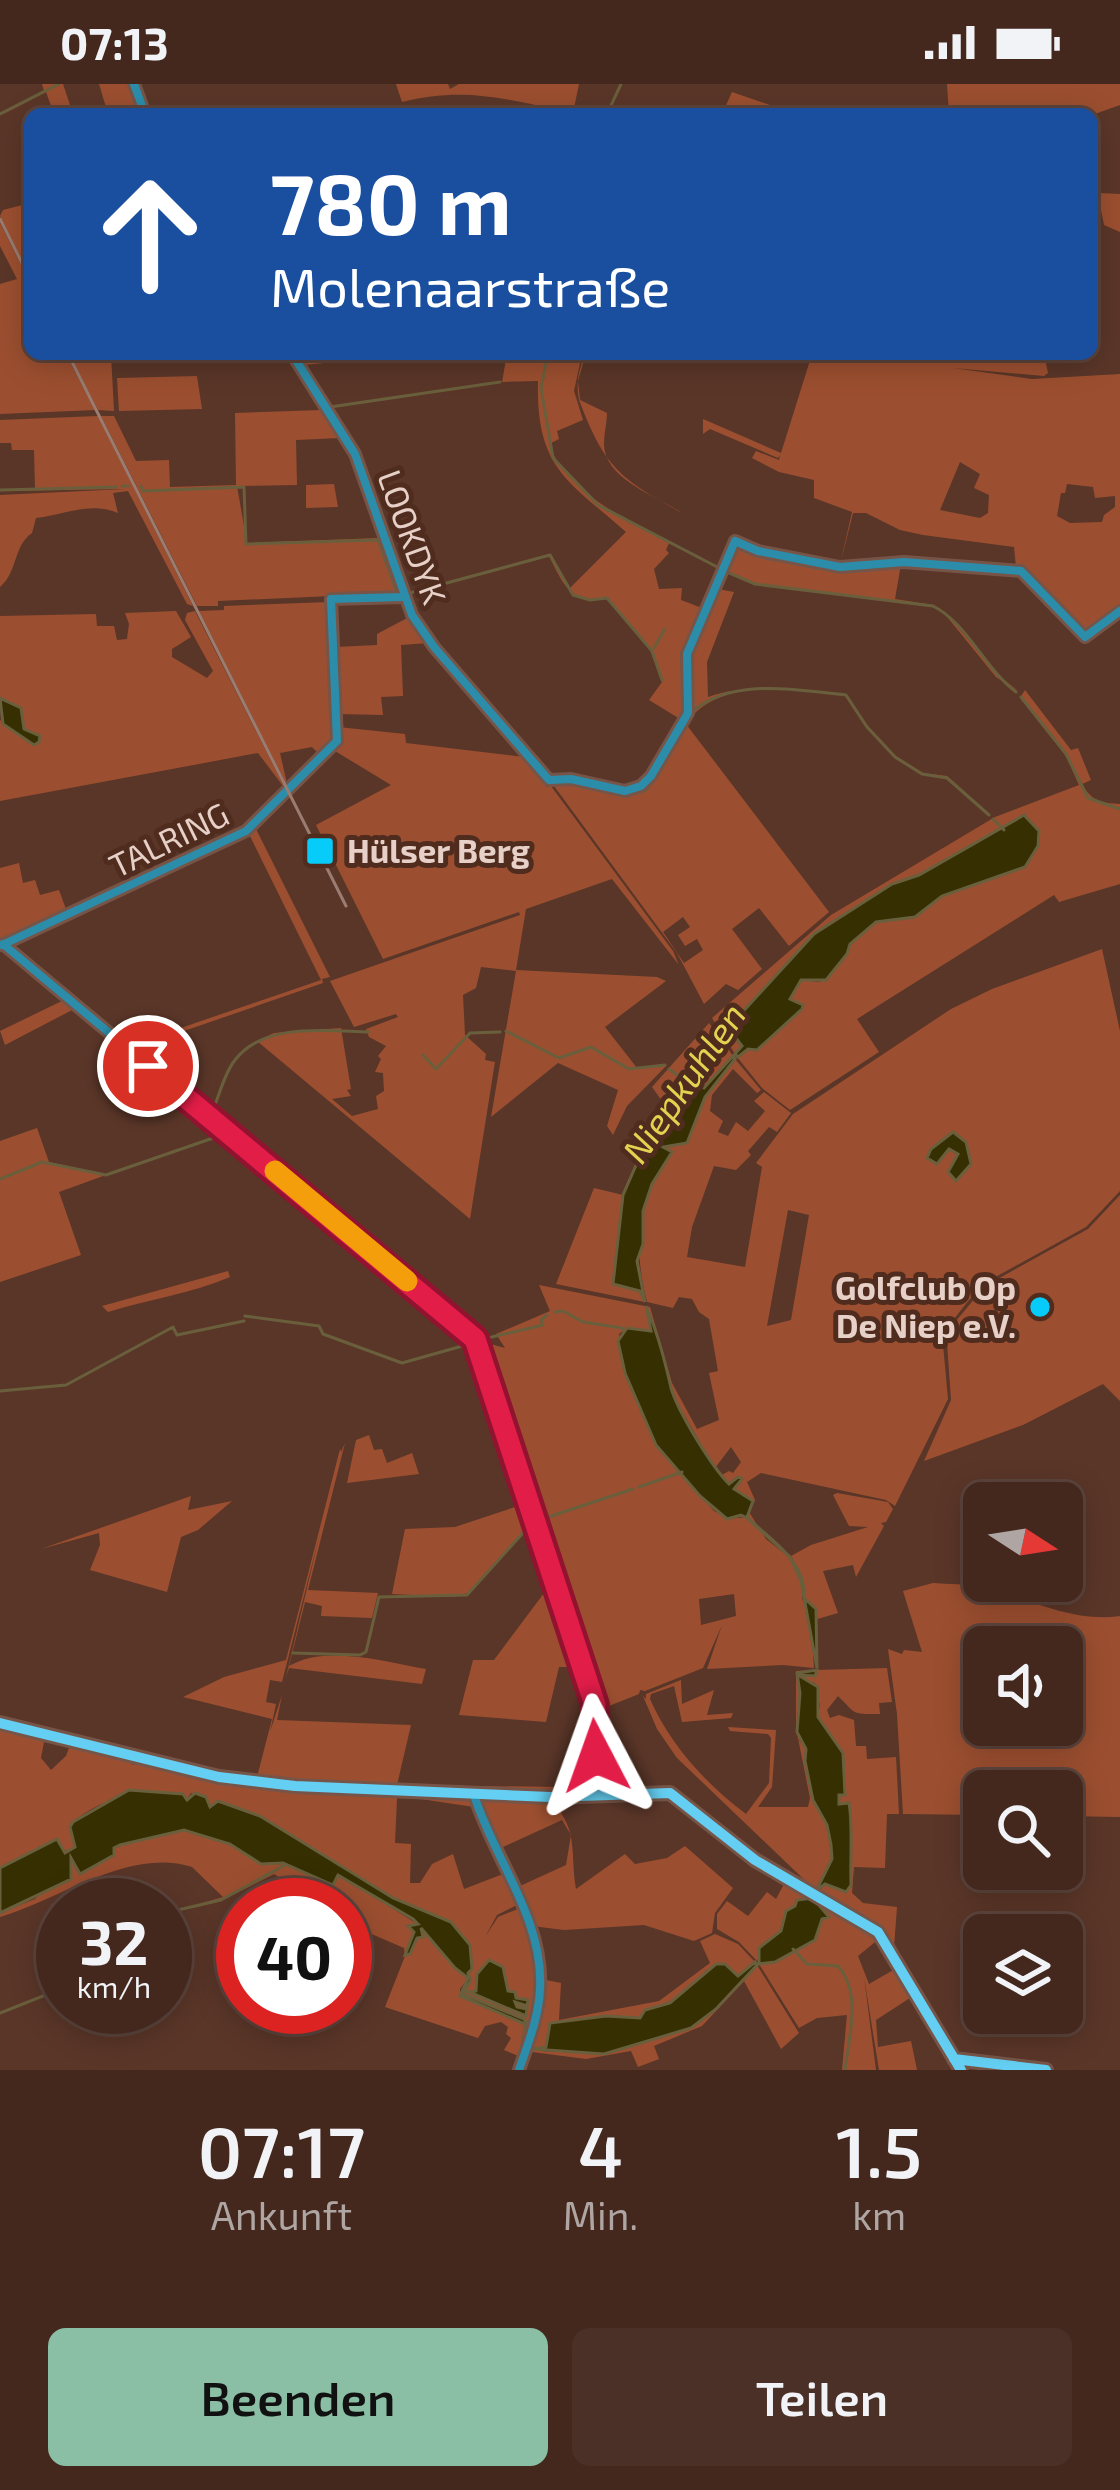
<!DOCTYPE html>
<html lang="de">
<head>
<meta charset="utf-8">
<style>
  :root { --surface:#44281e; --page:#4b3027; --text:#f1f3f6; --muted:#afa6a4; --line:#5c443c; --accent:#8abfa5 }
  body { margin:0; font-family:"Exo 2",sans-serif; background:var(--page); color:var(--text); height:100vh; display:flex; flex-direction:column; font-size:45px; white-space:nowrap }
  * { box-sizing:border-box; margin:0 }
  p { font-size:39px; color:var(--muted) }
  .icon { flex:none; width:66px; height:66px; fill:none; stroke:currentColor; stroke-width:2; stroke-linecap:round; stroke-linejoin:round }
  .map { position:relative; height:1986px; overflow:hidden }
  .panel { display:flex; flex-direction:column; background:var(--surface); flex:1 }
  .panel>* { flex:none }
  .guide { position:absolute; left:24px; top:24px; width:1074px; height:252px; border-radius:18px; box-shadow:0 6px 30px #0003,0 0 0 3px var(--line); background:#1a4fa0; color:#fff; overflow:hidden }
  .needle { width:78px; rotate:102deg }
  .tools { position:absolute; left:963px; top:1398px; display:grid; gap:24px }
  .tools a { display:grid; place-items:center; width:120px; height:120px; border-radius:18px; background:var(--surface); box-shadow:0 6px 30px #0003,0 0 0 3px var(--line); font-size:60px }
  .speed { position:absolute; left:36px; top:1794px; display:flex; gap:24px; font-size:60px; font-weight:700; text-align:center }
  .speed>* { display:grid; place-content:center; width:156px; height:156px; border-radius:50%; background:var(--surface); box-shadow:0 6px 30px #0003,0 0 0 3px var(--line); line-height:1 }
  .speed small { font-size:30px; font-weight:400 }
  .speed .limit { border:18px solid #d22; background:#fff; color:#111 }
  .pin { position:absolute; display:grid; place-items:center; width:102px; height:102px; color:#fff; margin:-51px; border:6px solid #fff; border-radius:50%; box-shadow:0 3px 12px #0007 }
  .me { position:absolute; width:132px; margin:-66px; rotate:356deg; stroke-linejoin:round; filter:drop-shadow(0 0 9px #0008) }
  .turn { display:flex; align-items:center; gap:42px; height:252px; padding:0 48px; font-size:54px }
  .turn .icon { width:156px; height:156px; stroke-width:2.5 }
  .turn b { display:block; font-size:84px; line-height:102px }
  .eta { display:flex; justify-content:space-evenly; align-items:center; height:204px; text-align:center }
  .eta b { font-size:72px; font-weight:600; line-height:84px }
  .primary-button { display:flex; gap:24px; margin-top:auto; padding:24px 48px }
  .primary-button a { flex:1; height:138px; border-radius:18px; background:var(--accent); color:#111; font-size:48px; font-weight:600; line-height:138px; text-align:center }
  .primary-button a+a { background:var(--page); color:var(--text) }
  .status { display:flex; justify-content:space-between; align-items:center; height:84px; padding:0 60px; background:var(--surface); direction:ltr }
  .status svg { height:33px; fill:currentColor }
  .map>svg:first-child { display:block }
</style>
</head>
<body>
<div class="status"><b>07:13</b><svg viewBox="0 0 49 12"><path d="M0 12V9h3v3zM5 12V6h3v6zM10 12V3h3v9zM15 12V0h3v12zM26 1h20v11H26zM47 4h2v5h-2z"/></svg></div>
<div class="map">
<svg width="1120" height="1986" viewBox="0 0 1120 1986">
  <rect width="100%" height="100%" fill="#5a3628"/>
  <path fill="#9c4f30" fill-rule="evenodd" d="M42 0H63L73 30H54L46 8 0 32 44 7Z
    M99 0H132L143 30H108Z
    M396 0H448L450 5 459 0H579L573 29C511 16 465 2 402 18Z
    M947 0H1120V21L1092 31 949 30Z
    M732 8 796 30H722Z
    M1092 81 1099 109 1120 110V148L1104 141Z
    M30 119V192L0 132 3 126Z
    M0 139 30 198V270H66L95 326 0 330V200L17 195 0 162Z
    M69 270H111L114 327 98 326Z
    M288 270 361 387 398 509 218 517V522H197L101 332H114L136 377 169 376 170 403 236 401 235 329 322 326ZM340 354 361 394 378 454 247 459 237 402 297 401 296 356Z
    M294 270H367L365 275 304 281 330 322 500 298 331 323 358 369 368 399Z
    M507 270H582L574 307 583 336 557 347 559 355 549 360C570 420 669 456 722 485L669 459 666 466 669 469 654 485 659 505 682 504 681 516 702 524 683 576 688 618 680 635 649 616 662 598 650 566 606 514C571 521 563 500 549 472L406 511 551 470 569 505 626 448C567 396 536 384 538 297L502 298Z
    M812 270H1044L1048 289 1044 292 953 284 1032 295 1120 290V524L1083 549 1022 483H1016L1014 463 923 451 900 446 866 429H853L840 481 852 428 814 414V396L779 388 752 374 756 367 779 376 780 371 778 374 710 345 703 350V335L781 369ZM960 378 980 390 974 404 989 411 988 429 980 434 940 426ZM1067 400 1093 403 1095 414 1115 412V423L1104 431 1102 438 1070 439 1057 432 1061 409H1065Z
    M585 272 578 297 580 316 607 329C607 339 604 349 604 359 603 395 659 413 682 429 619 394 605 384 579 316 576 300 578 286 585 272Z
    M197 292 202 325 119 327 117 294Z
    M98 332 193 522 187 520 128 407 113 409 118 429C90 417 64 431 36 434L32 449C13 462 18 488 0 503V411L126 405 0 407 35 404 34 366H12L11 359H0V336Z
    M334 400 338 423 306 424V401Z
    M746 464 750 469 838 488 840 485 901 480 895 515 933 521 945 528 998 591 1018 607 996 593 944 529 933 523 755 501 725 488 737 466Z
    M718 505 734 508 707 578 708 613C752 598 801 606 846 610L867 641 896 672 923 689 947 692 991 731 947 694 922 691 895 674 865 642 845 612C794 606 719 591 686 640L829 828 789 862 759 824 732 845 762 885 738 906 726 900 704 920 677 869 554 702 566 697 640 705 686 634 698 622 692 625 686 580ZM683 833 690 843 678 851 685 862 697 855 703 866 684 879 663 848Z
    M329 518 334 654 320 671 312 663 280 669 288 704 199 527 224 526V522Z
    M176 527 191 553 172 565V573L207 594 213 587 185 536 187 529 195 527 286 706 258 669 0 717V636L34 660 35 652 24 645 20 630 0 614V532L96 530 97 542H114L117 556 127 555 129 540 125 529Z
    M409 533 428 559 401 561 403 612 381 613 383 631 338 630 335 563 377 561V550Z
    M1025 606 1071 666 1078 664 1091 696 1082 700C1092 718 1102 719 1120 720V800L1059 818 1054 811 857 935 879 968 790 1026 762 1004 737 973 748 965H757L777 949 794 919 790 915 801 896 820 898 847 870 850 860 876 838 915 833 942 812 1025 783C991 786 955 785 922 790 855 802 775 901 729 949L742 963 735 970 712 934 831 831 995 733 1079 701 1066 672 1020 614Z
    M338 643 405 650 406 659 524 673 547 703 551 702 673 867 686 898 679 881 612 795 526 825 516 886 657 893 666 897 605 943 637 984 667 981 627 1022 613 1051 607 1042 618 1006 558 979 491 1033 516 887 481 883 476 904 463 911 465 951 486 970 485 976 495 978 470 1135 257 957 274 949 341 944 351 1005 347 1006 351 1012 332 1015 352 1032 378 1025 376 1012 384 1007 383 989 375 988 381 975 378 972 386 962 369 953 366 945 398 933 396 930 354 943 330 897 520 831 519 828 383 875 316 741 391 701 335 667Z
    M255 743 330 893 322 895 323 899 132 965 128 962 321 896 248 748Z
    M19 779 23 799 35 796 40 811 59 806 67 828 3 858 0 854V784Z
    M1102 865 1120 947V1107L1086 1143 981 1201 942 1250 948 1315 895 1422 886 1416 761 1389 747 1398 755 1416 749 1428 766 1455 794 1477 791 1472 811 1461 868 1443 849 1442 833 1411 837 1409 888 1418 893 1425 886 1438 881 1439 884 1442 856 1493 853 1481 823 1487 838 1529 814 1536 816 1531 804 1514 805 1505 802 1514 811 1538 814 1584 783 1581 707 1585 722 1541 703 1584 645 1607 640 1606 639 1610 599 1626 479 1257 505 1264 496 1250 550 1227 539 1201 650 1223 672 1299 697 1345 719 1336 709 1289 718 1287 709 1235 699 1228 692 1215 679 1213 673 1224 647 1218C638 1182 633 1137 652 1102 658 1089 666 1080 671 1067L664 1062 687 1059 705 1012 735 975 761 1006 757 1009 733 985 712 1011 710 1027 723 1037 718 1048 728 1052 736 1038 748 1047 765 1027 754 1017 764 1008 791 1029 777 1048 769 1043 748 1067 751 1071 736 1086 714 1082 692 1143 687 1173 745 1183 762 1083 756 1079 793 1030 951 925 992 905ZM788 1126 809 1131 791 1236 767 1242ZM649 1228 675 1315 715 1384 731 1363 741 1378 733 1389 729 1387 720 1392 730 1401 738 1393 742 1395 734 1405 753 1418 746 1433 729 1435 714 1427 656 1361 626 1289 619 1250 627 1244 651 1247ZM734 1510 736 1532 701 1541 699 1515Z
    M66 915 76 924 5 961 0 947Z
    M709 939 733 972 703 1004 667 1009 662 1017 652 1003Z
    M37 1044 49 1078 106 1091 59 1108 81 1171 0 1198V1057Z
    M594 1104 623 1111 614 1184 622 1187 628 1170H632L641 1205 617 1196 616 1186 613 1199 640 1207 645 1218 556 1200Z
    M1120 1111V1317L1103 1300 1023 1341 924 1377 951 1316 947 1258 951 1243 985 1202 1088 1145Z
    M228 1187 230 1193C191 1210 149 1215 108 1228L102 1222Z
    M369 1351 374 1366 382 1365 387 1379 412 1369 419 1390 347 1399 356 1356Z
    M345 1359 308 1506 378 1509 372 1534 321 1532 322 1522 305 1518 289 1582C326 1560 385 1578 426 1585L422 1600 289 1584 286 1593 320 1449 282 1598 270 1596 266 1618 276 1620 270 1648 282 1611 277 1636 411 1641 397 1701 560 1703V1708L295 1699 261 1693 260 1689 257 1696 182 1680 257 1693 272 1635 183 1613 224 1593 286 1576 340 1365 341 1368Z
    M191 1412 188 1426 232 1417 198 1446 181 1453 167 1508 90 1486 100 1461 99 1449 41 1465Z
    M527 1419 533 1439 471 1508 454 1513 392 1510 405 1445 455 1443Z
    M933 1499C949 1500 965 1500 981 1503 1028 1513 1070 1539 1120 1532V1733L1062 1732V1707H984V1731L903 1730 897 1630 888 1565 902 1570 904 1566 922 1568 903 1507ZM984 1563H1062V1641H984Z
    M554 1503 580 1583H559L546 1638 459 1631 473 1576H494L547 1505Z
    M887 1584 892 1618 879 1619 880 1630C849 1630 857 1630 838 1612L827 1626 830 1634 839 1631 854 1636 856 1662H866L867 1675 896 1673 899 1730H887L885 1784 854 1783 852 1809 863 1819 897 1823 894 1863 855 1828 819 1808 825 1800 851 1801V1792L849 1723 847 1718 839 1720 838 1713 843 1669 817 1633 820 1621 815 1599 799 1594V1656L806 1665 805 1677 827 1741 834 1794 832 1800 824 1797V1789L816 1807 677 1674 657 1645 643 1612 646 1615V1610L681 1596 682 1620 714 1606 707 1631 733 1629 731 1634 682 1638 674 1602 651 1610 650 1615C671 1662 705 1699 746 1730L769 1699 771 1654 768 1650 730 1647 728 1643 776 1646 772 1703 758 1723H808L810 1714 796 1644V1587L815 1586 817 1591V1586Z
    M0 1642 67 1661 44 1658 41 1674 51 1686 66 1672 70 1661 132 1676V1681L138 1677 241 1698 242 1703 246 1699 411 1710 412 1714H397L395 1759 411 1760 410 1799H420L432 1780 453 1770 464 1805 503 1790 474 1723 414 1714 416 1710 472 1717 519 1820 497 1831 485 1853 498 1833 520 1824C542 1881 540 1915 521 1973L504 1966 511 1954 506 1950 508 1943 501 1938 485 1942 478 1954 385 1923 405 1872 404 1864 346 1839 345 1821H323L274 1790 221 1817 165 1830 223 1813 192 1783C129 1763 59 1816 0 1833V1829L35 1815 71 1774 77 1788 113 1771 114 1765 139 1754 184 1746 229 1759 261 1780 283 1779 332 1800 337 1790 419 1841 416 1844 410 1840 414 1848 408 1860 410 1870 417 1853 423 1852 421 1843 468 1894 460 1905V1912L525 1940 521 1961 527 1939 463 1910 470 1899V1861L451 1838 393 1814 251 1728 218 1717 210 1723 203 1711 191 1709 186 1716 183 1710C144 1706 105 1711 73 1738L70 1743 76 1762 69 1767 40 1762 31 1771 0 1784ZM489 1876 504 1896 508 1907 515 1908 516 1914 528 1916 515 1918 517 1923 525 1924 526 1931 489 1914 511 1919 510 1912 491 1904 481 1891 479 1908 486 1912 469 1908 476 1907 477 1890Z
    M484 1714 555 1715 553 1719C579 1747 570 1770 576 1805L625 1770 635 1780 667 1774 685 1762 733 1804 715 1829 712 1849 694 1857 644 1841 564 1846 532 1842 480 1720ZM562 1736 571 1751 566 1781 520 1802 503 1763Z
    M784 1800 813 1814 790 1824 781 1847 762 1864 757 1877 739 1858 717 1845V1830L727 1817 748 1832 767 1808 776 1815Z
    M814 1815 880 1854 858 1872 869 1900 895 1885 913 1912 876 1936 878 1963 911 1957 917 1986H879L864 1893 876 1986H842L847 1931 817 1934 799 1944 759 1880 797 1864 821 1822Z
    M534 1846 543 1870 546 1896 561 1899 559 1936 659 1917 710 1879 700 1857 715 1850 738 1860 755 1878 738 1892 706 1886C693 1907 668 1921 645 1926L640 1935 606 1932 549 1941 547 1964 534 1963 541 1967 604 1970 645 1959 716 1925 757 1881 799 1949 781 1965 744 1897 702 1942 654 1962 659 1975 638 1983 631 1967 586 1975 532 1968 528 1965 542 1912Z"/>
  <path fill="#352f01" stroke="#6a5f3c" stroke-width="3" d="M0 614 21 624 24 645 40 652 39 658 34 661 3 640Z
    M1024 731 1039 747 1038 762 1025 783 942 812 915 833 876 838 850 860 847 870 826 896H801L790 915 803 921 802 925 757 966 748 965 738 973 735 970 742 962 728 944 814 850 892 800 919 791Z
    M733 972 735 975 705 1013 687 1059 663 1063 672 1068 652 1100 643 1127V1160L637 1177 645 1218 640 1207 613 1200 623 1111 645 1061 658 1062 650 1048 667 1009 688 998 704 1004Z
    M953 1048 966 1058 971 1080 956 1097 948 1088 958 1070 949 1065 937 1080 927 1074 931 1065Z
    M646 1222C657 1247 665 1277 671 1304 678 1328 712 1383 729 1400L738 1393 742 1395 734 1405 753 1417 747 1433C770 1456 807 1477 804 1514L816 1525 817 1584 801 1497 790 1473 747 1434 741 1431 727 1435 700 1412 656 1361 625 1289 618 1257 627 1244 651 1247Z
    M817 1586 815 1592 798 1591 818 1603V1633L843 1669 845 1711H839V1720L849 1719C853 1741 850 1774 851 1801L846 1808 825 1800 816 1807 832 1775 831 1761 827 1741 813 1716 805 1677 806 1665 797 1648 800 1609 797 1589Z
    M129 1706 183 1710 187 1716 195 1709 206 1713 210 1723 218 1717 260 1732 393 1814 451 1838 470 1861 472 1885 468 1889 471 1896 463 1910 524 1935 529 1944 523 1962 525 1940 460 1912 468 1894 455 1884 421 1844 423 1853 417 1854 410 1870 405 1871 414 1848 408 1842 418 1840 413 1835 338 1791 333 1801 283 1779 261 1780 230 1760 184 1746 120 1761 114 1764V1771L80 1790 71 1774V1795L0 1829V1784L57 1755 65 1769 75 1763 70 1743 73 1738Z
    M813 1814 829 1833 822 1835 815 1856 775 1878 759 1880V1864L781 1847 786 1827 795 1822 797 1816Z
    M489 1876 503 1883 508 1907 515 1908 516 1914 528 1916 527 1922 515 1918 517 1923 527 1925 526 1932 469 1908 476 1907 477 1890Z
    M755 1878 757 1881 716 1925 691 1944 604 1970 533 1965 546 1963 550 1939 606 1932 640 1934 645 1926 670 1919 716 1880H725L738 1892Z"/>
  <g fill="none" stroke-linecap="round" stroke-linejoin="round">
    <path stroke="#6a5f3c" stroke-width="3" d="M0 30 59 0
      M607 30 621 0
      M548 270 541 304 553 374 598 421 721 485
      M330 323 500 298
      M122 402H128
      M141 402 143 407 244 403 246 460 378 456 397 509
      M0 406 116 403
      M727 488 755 500 933 522C967 539 985 585 1016 608
      M406 510 550 471 573 511 590 516 607 514 652 567 662 596
      M654 564 665 545
      M1021 613 1066 670 1088 714 1120 725
      M693 627C734 593 796 606 846 611L867 643 895 673 922 690 947 694 989 731
      M572 699 598 705
      M625 711 646 706 673 662
      M993 735 1004 746
      M506 947 559 974 591 963 629 985 665 981
      M423 971 436 985 470 949 500 948
      M669 985 687 998
      M212 1029C219 1012 224 990 235 976 264 938 326 947 369 948
      M0 1095 42 1078 106 1091 219 1052 223 1047
      M555 1228 563 1227 583 1238 622 1244 624 1247
      M245 1232 319 1242 323 1250 402 1279 473 1259
      M479 1256 543 1241 541 1236 547 1231
      M0 1307 66 1301 173 1243 177 1251 244 1237
      M639 1403 682 1388
      M539 1436 633 1405
      M293 1569 360 1571 366 1568 379 1513 467 1511 532 1439
      M165 1829 221 1816 285 1781
      M793 1865 807 1880 838 1882C862 1909 849 1953 845 1986
      M0 1929 63 1904"/>
    <g stroke="#765548" stroke-width="14">
      <path id="minor" d="M134 0 145 30
        M292 270 355 370 412 531 434 563 549 696 571 695 625 707 641 702 651 692 688 629 687 570 735 457 758 467 840 483 904 478 1021 487 1085 553 1120 527
        M3 860 475 1255 595 1621 596 1709
        M2 861 246 747 337 657 331 515 402 513
        M474 1711C494 1775 544 1835 540 1905 539 1932 528 1960 519 1986"/>
    </g>
    <g stroke="#765548" stroke-width="16">
      <path id="major" d="M0 1639 219 1693 295 1702 550 1713 670 1709 755 1776 878 1848 961 1986
        M954 1975 1046 1986"/>
    </g>
    <use href="#minor" stroke="#2c8dab" stroke-width="8"/>
    <use href="#major" stroke="#64cff2" stroke-width="10"/>
    <path stroke="#9a7c71" stroke-width="3" d="M0 135 30 195
      M68 270 346 822"/>
  </g>
  <g fill="none" stroke-linecap="round" stroke-linejoin="round">
    <g stroke="#92132f" stroke-width="30">
      <path id="route" d="M148 982 475 1255 595 1621 596 1672"/>
    </g>
    <use href="#route" stroke="#e11d48" stroke-width="21"/>
    <path stroke="#f59e0b" stroke-width="21" d="M275 1087 407 1197"/>
  </g>
  <g fill="#07cbf9" stroke="#4f2c1e" stroke-width="4.5">
    <rect x="305" y="752" width="30" height="30" rx="6"/>
    <circle cx="1040" cy="1223" r="12"/>
  </g>
  <g text-anchor="middle" stroke-width="10" stroke-linejoin="round" paint-order="stroke">
    <g font-size="33" fill="#e7d0c7" stroke="#4f2c1e">
      <text transform="translate(412 453) rotate(70)" y="12">LOOKDYK</text>
      <text transform="translate(169 756) rotate(-26)" y="12">TALRING</text>
    </g>
    <g font-size="33" font-weight="bold" fill="#e7d0c7" stroke="#4f2c1e" text-anchor="start">
      <text x="347" y="779">Hülser Berg</text>
      <text x="1016" y="1216" text-anchor="end">Golfclub Op<tspan x="1016" dy="38">De Niep e.V.</tspan></text>
    </g>
    <g font-size="36" font-style="italic" fill="#e2d250" stroke="#4f2c1e">
      <text transform="translate(684 999) rotate(-55)" y="13">Niepkuhlen</text>
    </g>
  </g>
</svg>
<div class="tools">
<a><svg class="needle" viewBox="-14 -14 28 28"><path d="M0-13l5 13h-10z" fill="#e53935"/><path d="M0 13l5-13h-10z" fill="#afa6a4"/></svg></a>
<a><svg class="icon" aria-label="sound" viewBox="0 0 24 24"><path d="M4 9h4l5-4v14l-5-4H4zM17 9q2 3 0 6"/></svg></a>
<a><svg class="icon" aria-label="search" viewBox="0 0 24 24"><circle cx="10" cy="10" r="6"/><path d="M15 15l6 6"/></svg></a>
<a><svg class="icon" aria-label="layers" viewBox="0 0 24 24"><path d="M12 4l9 5-9 5-9-5zM3 14l9 5 9-5"/></svg></a>
</div>
<div class="speed"><div>32<small>km/h</small></div><div class="limit">40</div></div>
<div class="pin" style="left:148px;top:982px;background:#d93025"><svg class="icon" aria-label="arrive" viewBox="0 0 24 24"><path d="M6 21V4h12l-3 4 3 4H6"/></svg></div>
<svg class="me" style="left:596px;top:1672px" viewBox="-20 -20 40 40"><path d="M0-17L14 15 0 8-14 15z" fill="#e11d48" stroke="#fff" stroke-width="4"/></svg>
<div class="guide">
<div class="turn"><svg class="icon" aria-label="ahead" viewBox="0 0 24 24"><path d="M12 20V5M6 11l6-6 6 6"/></svg><div><b>780 m</b>Molenaarstraße</div></div>
</div>
</div>
<section class="panel">
<div class="eta">
<div><b>07:17</b><p>Ankunft</p></div>
<div><b>4</b><p>Min.</p></div>
<div><b>1.5</b><p>km</p></div>
</div>
<div class="primary-button"><a>Beenden</a><a>Teilen</a></div>
</section>
</body>
</html>
